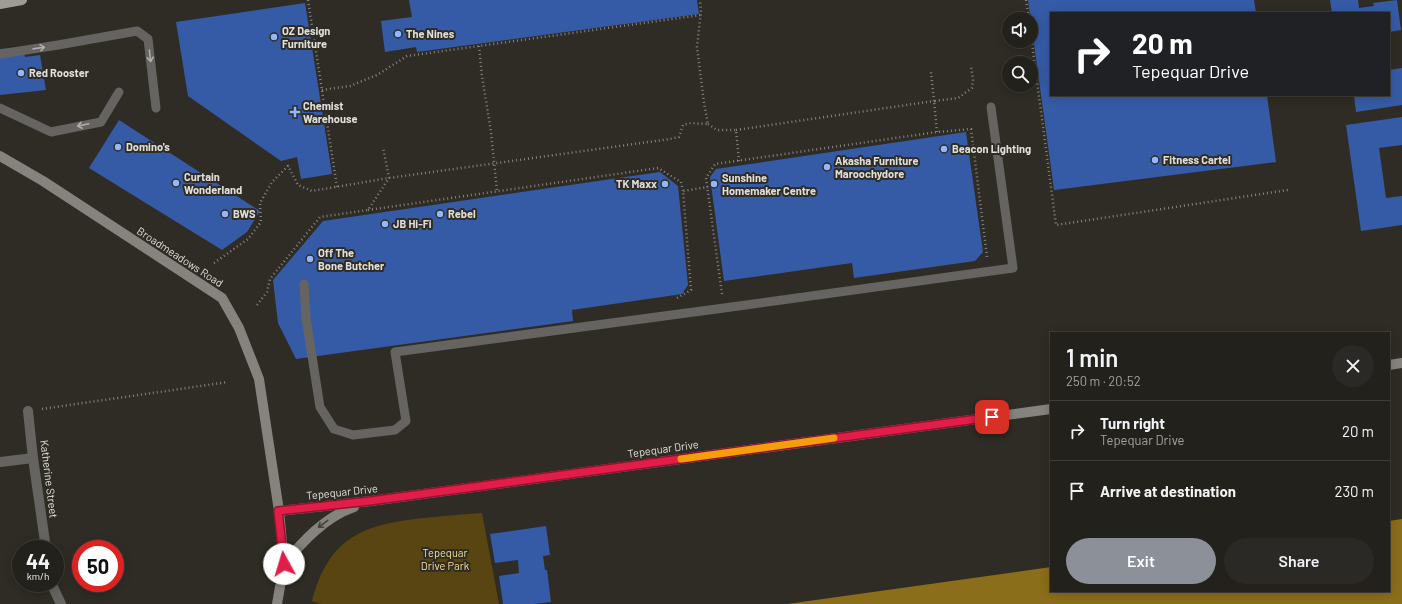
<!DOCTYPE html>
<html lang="en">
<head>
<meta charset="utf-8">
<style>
  :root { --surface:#23211c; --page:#2b2925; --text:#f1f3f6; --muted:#a3a3a3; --line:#403e3b; --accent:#8c9099 }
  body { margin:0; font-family:Barlow,sans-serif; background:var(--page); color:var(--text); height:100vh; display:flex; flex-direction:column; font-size:15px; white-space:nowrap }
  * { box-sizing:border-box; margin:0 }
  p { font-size:13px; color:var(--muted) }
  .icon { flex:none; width:22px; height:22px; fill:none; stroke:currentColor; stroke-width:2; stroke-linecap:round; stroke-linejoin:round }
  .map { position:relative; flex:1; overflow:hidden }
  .details { position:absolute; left:1050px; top:332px; width:340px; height:260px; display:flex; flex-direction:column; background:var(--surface); border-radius:0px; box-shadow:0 2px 10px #0003,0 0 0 1px var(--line) }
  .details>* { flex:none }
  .banner { position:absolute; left:1050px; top:12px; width:340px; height:84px; border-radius:0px; box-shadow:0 2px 10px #0003,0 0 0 1px var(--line); background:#202124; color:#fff; overflow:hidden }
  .tools { position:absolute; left:1002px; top:12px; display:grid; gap:8px }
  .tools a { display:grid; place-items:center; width:36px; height:36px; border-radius:50%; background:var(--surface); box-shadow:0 2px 10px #0003,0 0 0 1px var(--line); font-size:20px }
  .speed { position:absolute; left:12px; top:540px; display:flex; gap:8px; font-size:20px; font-weight:700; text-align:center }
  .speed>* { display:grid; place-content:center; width:52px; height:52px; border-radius:50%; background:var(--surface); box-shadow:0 2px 10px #0003,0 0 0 1px var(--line); line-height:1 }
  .speed small { font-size:10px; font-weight:400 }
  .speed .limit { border:6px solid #d22; background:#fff; color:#111 }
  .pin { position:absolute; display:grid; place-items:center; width:34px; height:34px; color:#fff; margin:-17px; border-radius:8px; box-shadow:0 2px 6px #0006 }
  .me { position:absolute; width:44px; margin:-22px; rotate:354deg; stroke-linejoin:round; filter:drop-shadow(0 0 3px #0008) }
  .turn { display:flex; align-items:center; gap:14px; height:84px; padding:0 16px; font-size:18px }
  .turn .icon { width:52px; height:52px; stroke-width:2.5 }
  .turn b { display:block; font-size:28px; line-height:34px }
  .round { display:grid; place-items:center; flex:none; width:42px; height:42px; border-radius:21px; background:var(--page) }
  .head { display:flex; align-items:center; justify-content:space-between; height:68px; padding:0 16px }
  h1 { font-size:24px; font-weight:600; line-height:30px }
  .action { display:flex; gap:8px; margin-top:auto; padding:8px 16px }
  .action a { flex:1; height:46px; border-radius:24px; background:var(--accent); color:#fff; font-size:16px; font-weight:600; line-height:46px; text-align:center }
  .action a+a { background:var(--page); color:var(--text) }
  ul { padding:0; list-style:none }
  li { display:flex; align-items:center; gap:12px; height:60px; padding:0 16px; border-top:1px solid var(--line) }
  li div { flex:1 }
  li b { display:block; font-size:15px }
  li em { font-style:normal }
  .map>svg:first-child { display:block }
</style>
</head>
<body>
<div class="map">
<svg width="1402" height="604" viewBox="0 0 1402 604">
  <rect width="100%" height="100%" fill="#2f2c25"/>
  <path fill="#594512" d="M482 513 499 604H321L312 601C329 537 364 524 424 518 444 516 463 514 482 513Z"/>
  <path fill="#8b6e1a" d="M1402 519V604H787L1051 567V591H1389V521Z"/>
  <path fill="#365ba6" d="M409 0H697L699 14 417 52 416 47 385 52 381 21 412 17Z
    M1028 0H1254L1256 13H1051V95H1267L1276 162 1054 190Z
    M1330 0H1358L1359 8 1374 6 1373 3 1397 0 1401 30 1389 32V13H1332Z
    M305 3 332 174 301 179 297 157 281 161 188 96 176 22Z
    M23 47 25 57 40 55 46 90 0 95V49Z
    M1402 68V105L1356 112 1354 96 1389 95V70Z
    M1402 117V145L1379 148 1386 198 1402 196V225L1361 231 1346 125Z
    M119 120 260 211 247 232 222 250 89 168Z
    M966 132 983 252 975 261 854 278 852 263 724 281 710 177 716 169Z
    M660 172 678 186 688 285 682 294 572 310 573 321 296 359 278 323 273 280 323 221Z
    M546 526 550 555 543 556 545 570H547L551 602 535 604H503L499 576 519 573 518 560 495 563 490 534Z"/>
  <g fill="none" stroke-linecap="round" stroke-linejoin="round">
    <path stroke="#87857f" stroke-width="2.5" stroke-dasharray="1 3" stroke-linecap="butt" d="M308 0 337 187
      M1026 0 1029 19
      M1031 36 1056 225 1288 190
      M479 46 482 76 491 132 497 191
      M322 90 350 86 377 75 407 56 701 15
      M708 124 717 130H736L739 161
      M736 130 934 101 931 72
      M937 132 934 101 958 98 972 88 973 80 971 66
      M368 210 658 168 681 182 683 191
      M214 263 248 239 261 222 260 203 272 182 288 166 298 185 312 191 389 178 670 139 679 137 683 125 691 123 708 124 704 103 697 47 701 12 700 0
      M722 294 706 178 715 164 937 132 971 129 987 257
      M677 298 691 290 683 191 708 187
      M257 305 267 292 270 279 320 217 368 210 389 178 383 147
      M42 409 228 382"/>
    <path stroke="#666461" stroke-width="9" d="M0 54 58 45 137 31 148 39 156 108
      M0 108 51 132 101 122 119 92
      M304 284 306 318 320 407 334 429 353 435 395 430 406 421 395 352 724 308 1013 268 991 107"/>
    <path stroke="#666461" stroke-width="10" d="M28 411 33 458 46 549
      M0 462 33 458
      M51 583 61 604"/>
    <path stroke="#86837e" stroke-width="10" d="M0 156 43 181 222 298 239 328 259 379 279 511 284 564 277 604
      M1389 365 1402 363
      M279 511 371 501 1051 409
      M284 564C303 541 325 517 354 507"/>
    <path stroke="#9e9b94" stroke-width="10" d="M0 4 22 0"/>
  </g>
  <defs><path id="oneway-shaft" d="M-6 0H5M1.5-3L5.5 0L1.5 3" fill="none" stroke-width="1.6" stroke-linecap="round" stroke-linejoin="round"/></defs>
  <g stroke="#afaeaa">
    <use href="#oneway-shaft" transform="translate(39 48) rotate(-8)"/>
    <use href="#oneway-shaft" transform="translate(150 56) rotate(84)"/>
    <use href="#oneway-shaft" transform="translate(83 125) rotate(168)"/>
  </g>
  <use stroke="#45423b" href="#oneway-shaft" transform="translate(323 524) rotate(143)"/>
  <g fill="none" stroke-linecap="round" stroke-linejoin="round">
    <g stroke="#92132f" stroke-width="10">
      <path id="route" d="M284 564 278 511 370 501 992 417"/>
    </g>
    <use href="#route" stroke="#e11d48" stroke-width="7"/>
    <path stroke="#f59e0b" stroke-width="7" d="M681 459 834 438"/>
  </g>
  <g fill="#93b7fd" stroke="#2f2c25" stroke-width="1.5">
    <circle cx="398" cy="34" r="4"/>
    <circle cx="274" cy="37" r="4"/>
    <circle cx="21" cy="73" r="4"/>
    <path d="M293 106h4v4h4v4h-4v4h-4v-4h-4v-4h4z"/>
    <circle cx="118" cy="147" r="4"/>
    <circle cx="944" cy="149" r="4"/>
    <circle cx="1155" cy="160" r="4"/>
    <circle cx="827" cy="167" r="4"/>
    <circle cx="176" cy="183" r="4"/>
    <circle cx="665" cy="184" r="4"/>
    <circle cx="714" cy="184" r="4"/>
    <circle cx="225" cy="214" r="4"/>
    <circle cx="440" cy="214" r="4"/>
    <circle cx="385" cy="224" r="4"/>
    <circle cx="310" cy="259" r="4"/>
  </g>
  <g text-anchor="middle" stroke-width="4" stroke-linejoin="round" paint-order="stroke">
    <g font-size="11" font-weight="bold" fill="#e0dfda" stroke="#2f2c25" text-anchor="start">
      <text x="282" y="35">OZ Design<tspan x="282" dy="13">Furniture</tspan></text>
      <text x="406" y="38">The Nines</text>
      <text x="29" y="77">Red Rooster</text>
      <text x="303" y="110">Chemist<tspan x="303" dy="13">Warehouse</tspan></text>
      <text x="126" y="151">Domino's</text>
      <text x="952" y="153">Beacon Lighting</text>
      <text x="1163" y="164">Fitness Cartel</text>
      <text x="835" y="165">Akasha Furniture<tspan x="835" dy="13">Maroochydore</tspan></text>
      <text x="184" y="181">Curtain<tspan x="184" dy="13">Wonderland</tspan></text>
      <text x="722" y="182">Sunshine<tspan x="722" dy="13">Homemaker Centre</tspan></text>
      <text x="657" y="188" text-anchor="end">TK Maxx</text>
      <text x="233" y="218">BWS</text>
      <text x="448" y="218">Rebel</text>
      <text x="393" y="228">JB Hi-Fi</text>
      <text x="318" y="257">Off The<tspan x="318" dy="13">Bone Butcher</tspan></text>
    </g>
    <g font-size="11" fill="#e0dfda" stroke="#2f2c25">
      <text transform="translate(180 257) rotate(33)" y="4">Broadmeadows Road</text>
      <text transform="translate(663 449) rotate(-8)" y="4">Tepequar Drive</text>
      <text transform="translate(49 479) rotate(83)" y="4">Katherine Street</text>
      <text transform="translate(342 492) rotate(-6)" y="4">Tepequar Drive</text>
    </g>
    <g font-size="11" fill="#fbde96" stroke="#2f2c25">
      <text x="445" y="557">Tepequar<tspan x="445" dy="13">Drive Park</tspan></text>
    </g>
  </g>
</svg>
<div class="tools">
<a><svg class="icon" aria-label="sound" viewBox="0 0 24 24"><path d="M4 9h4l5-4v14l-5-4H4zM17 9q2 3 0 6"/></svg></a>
<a><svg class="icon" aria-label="search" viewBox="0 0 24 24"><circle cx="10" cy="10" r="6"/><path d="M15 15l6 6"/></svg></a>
</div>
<div class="speed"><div>44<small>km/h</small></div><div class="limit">50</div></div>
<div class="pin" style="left:992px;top:417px;background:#d93025"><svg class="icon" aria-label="arrive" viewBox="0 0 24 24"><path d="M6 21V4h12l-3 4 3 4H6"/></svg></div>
<svg class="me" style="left:284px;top:564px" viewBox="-20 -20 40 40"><circle r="19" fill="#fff"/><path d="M0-13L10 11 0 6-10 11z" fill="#e11d48"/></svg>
<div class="banner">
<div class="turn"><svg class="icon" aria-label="right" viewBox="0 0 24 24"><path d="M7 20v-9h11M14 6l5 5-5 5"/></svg><div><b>20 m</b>Tepequar Drive</div></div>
</div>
<section class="details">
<div class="head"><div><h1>1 min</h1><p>250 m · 20:52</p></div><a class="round"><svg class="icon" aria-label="close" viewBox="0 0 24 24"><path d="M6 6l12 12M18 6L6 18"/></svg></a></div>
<ul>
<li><svg class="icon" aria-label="right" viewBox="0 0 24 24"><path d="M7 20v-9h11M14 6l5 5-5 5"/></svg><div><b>Turn right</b><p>Tepequar Drive</p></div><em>20 m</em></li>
<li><svg class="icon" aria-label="arrive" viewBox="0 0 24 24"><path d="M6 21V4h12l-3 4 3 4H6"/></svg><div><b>Arrive at destination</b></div><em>230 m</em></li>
</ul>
<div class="action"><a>Exit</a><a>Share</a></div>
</section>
</div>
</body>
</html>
